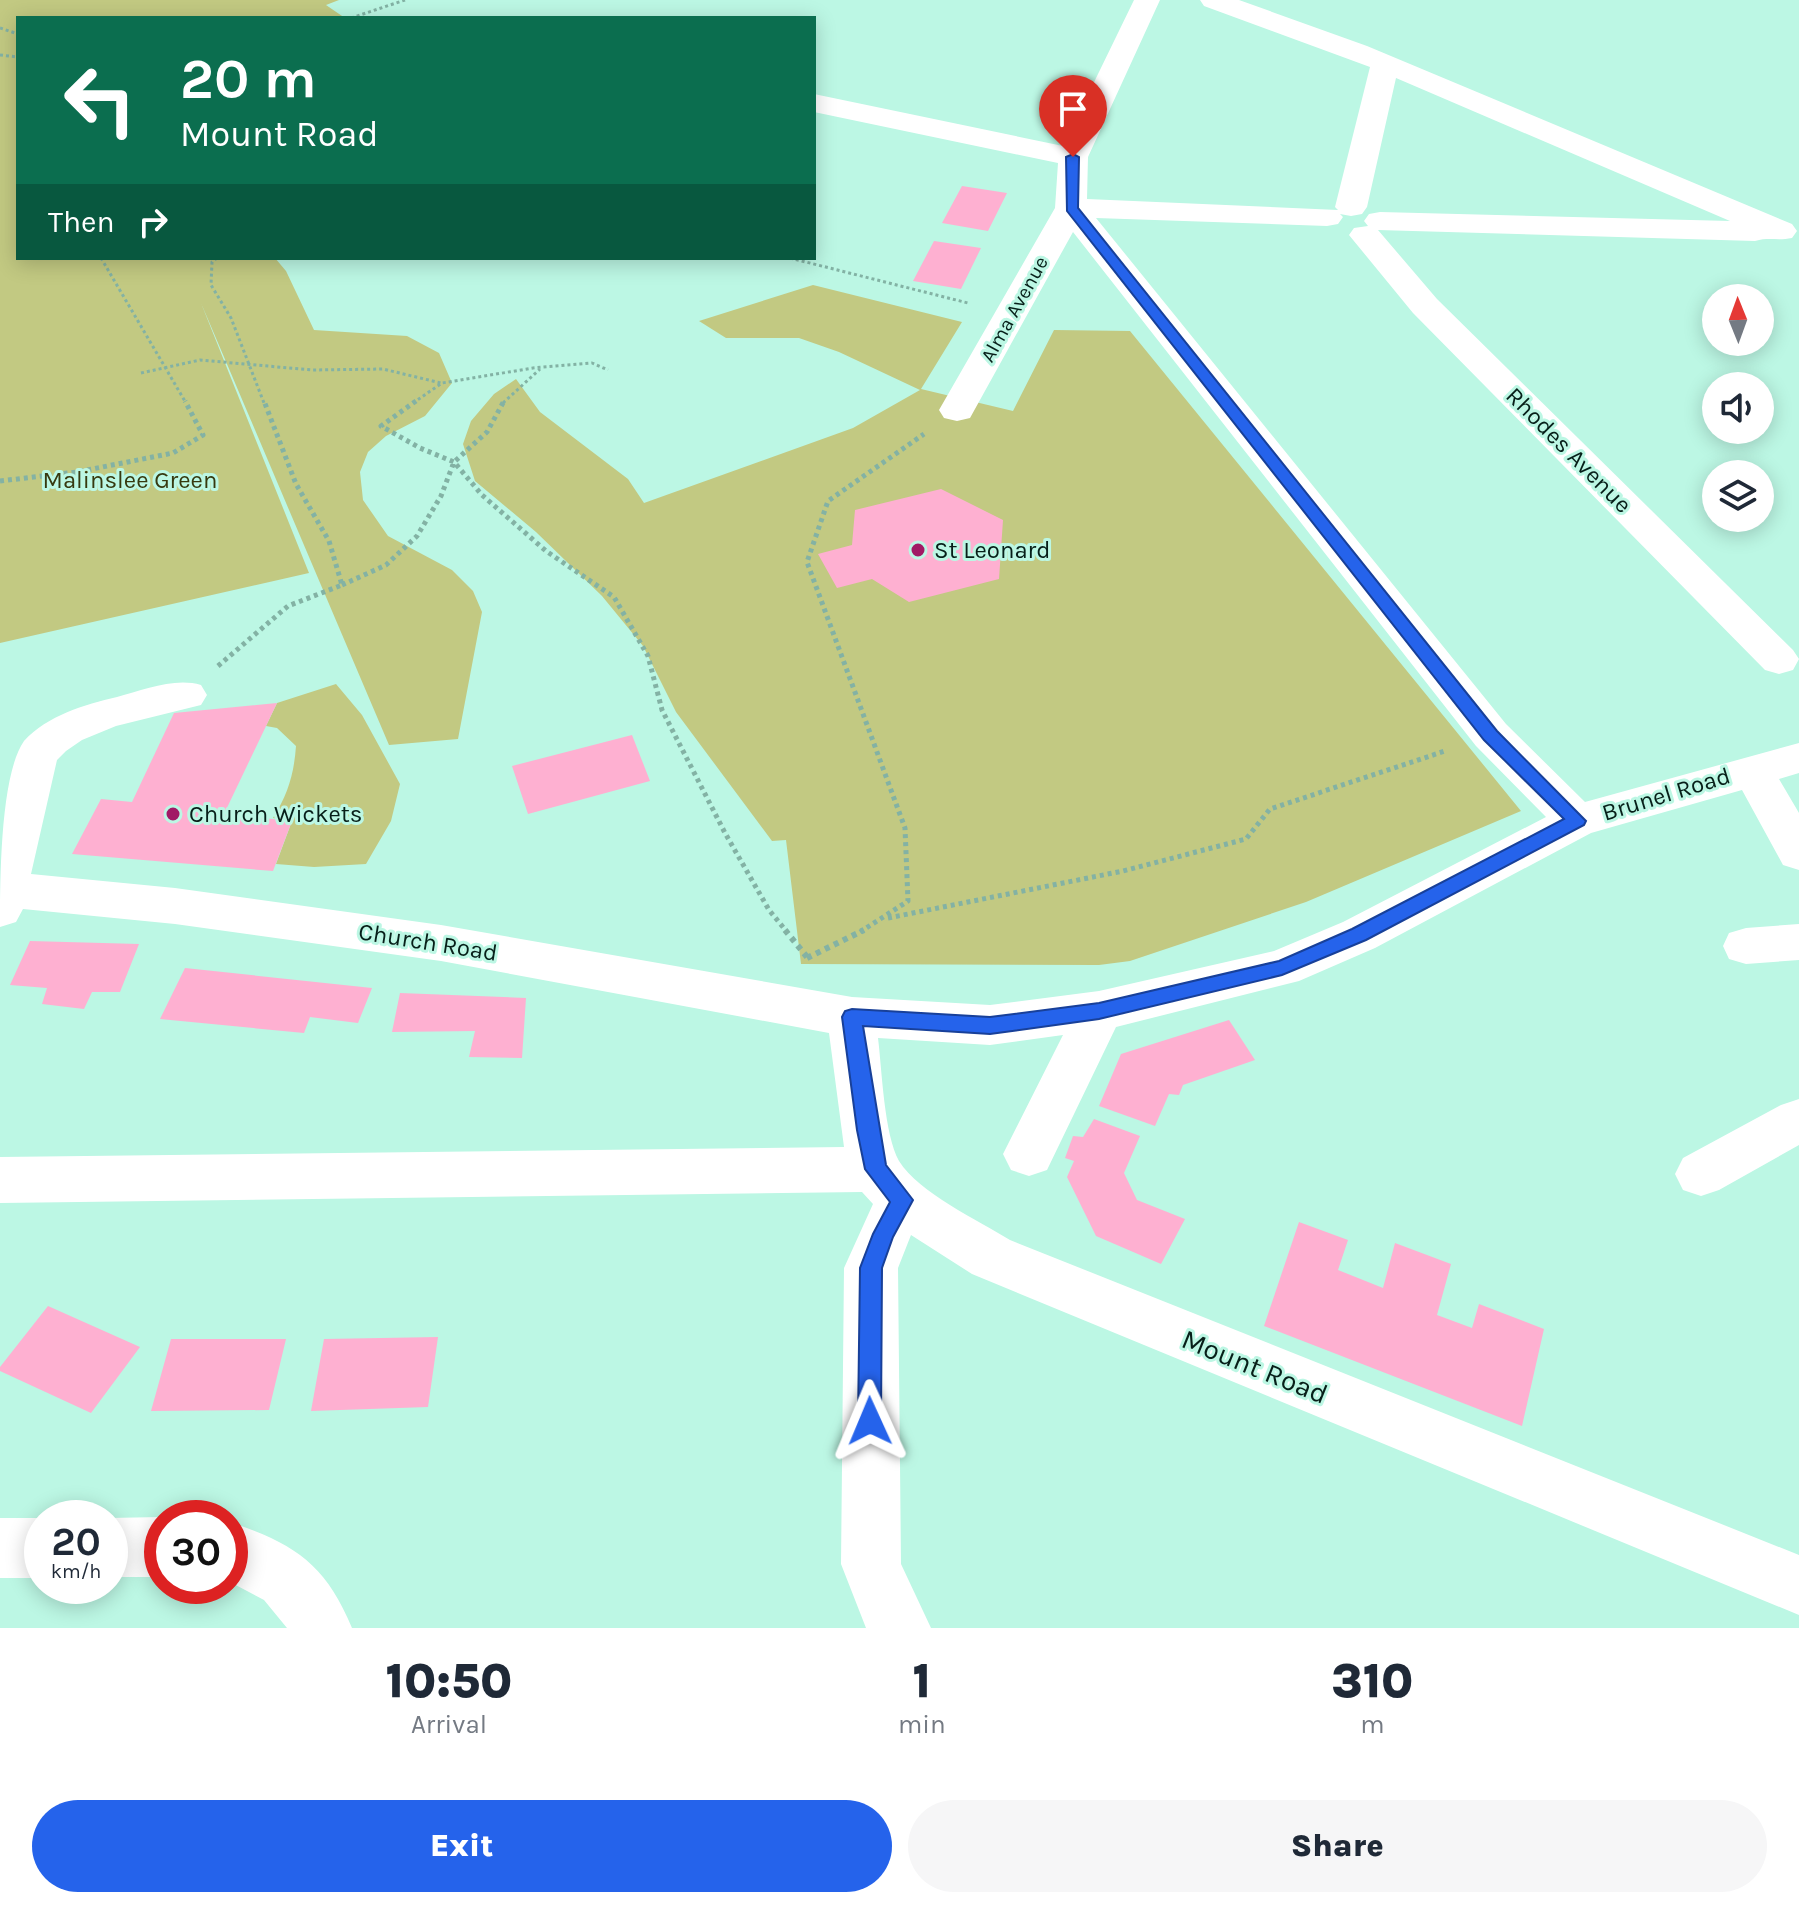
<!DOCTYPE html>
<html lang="en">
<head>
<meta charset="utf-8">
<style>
  :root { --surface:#fff; --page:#f6f6f7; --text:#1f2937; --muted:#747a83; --accent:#2563eb }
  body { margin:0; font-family:Karla,sans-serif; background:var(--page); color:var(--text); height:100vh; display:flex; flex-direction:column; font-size:30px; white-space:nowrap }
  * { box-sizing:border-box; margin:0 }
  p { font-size:26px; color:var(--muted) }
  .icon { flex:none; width:44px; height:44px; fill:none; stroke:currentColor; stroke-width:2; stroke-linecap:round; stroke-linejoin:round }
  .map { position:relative; height:1628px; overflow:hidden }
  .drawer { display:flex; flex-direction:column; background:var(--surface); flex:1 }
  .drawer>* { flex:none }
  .hud { position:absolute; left:16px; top:16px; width:800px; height:244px; border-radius:0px; box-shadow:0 4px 20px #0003; background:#0b6e4f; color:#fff; overflow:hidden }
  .needle { width:52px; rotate:359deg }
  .controls { position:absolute; left:1702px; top:284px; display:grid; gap:16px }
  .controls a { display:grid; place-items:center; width:72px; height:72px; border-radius:50%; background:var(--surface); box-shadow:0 4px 20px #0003; font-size:40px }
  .speed { position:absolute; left:24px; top:1500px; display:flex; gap:16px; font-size:40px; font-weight:700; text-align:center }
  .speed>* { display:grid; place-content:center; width:104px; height:104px; border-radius:50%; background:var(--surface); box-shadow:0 4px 20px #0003; line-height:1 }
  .speed small { font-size:20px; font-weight:400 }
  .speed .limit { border:12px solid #d22; background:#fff; color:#111 }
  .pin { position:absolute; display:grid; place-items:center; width:68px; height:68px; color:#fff; margin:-82px -34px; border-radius:50% 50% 50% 0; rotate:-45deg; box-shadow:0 0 8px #0007 }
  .pin .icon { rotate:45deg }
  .me { position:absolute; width:88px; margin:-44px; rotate:359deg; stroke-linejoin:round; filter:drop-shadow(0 0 6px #0008) }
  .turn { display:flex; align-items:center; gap:28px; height:168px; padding:0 32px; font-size:36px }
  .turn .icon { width:104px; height:104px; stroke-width:2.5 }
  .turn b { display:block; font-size:56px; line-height:68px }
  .then { display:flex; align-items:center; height:76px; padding:0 32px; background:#0003; gap:16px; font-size:30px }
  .eta { display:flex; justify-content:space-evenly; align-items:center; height:136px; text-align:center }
  .eta b { font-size:48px; font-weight:800; line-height:56px }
  .action { display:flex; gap:16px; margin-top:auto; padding:16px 32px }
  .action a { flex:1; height:92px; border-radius:48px; background:var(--accent); color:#fff; font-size:32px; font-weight:800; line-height:92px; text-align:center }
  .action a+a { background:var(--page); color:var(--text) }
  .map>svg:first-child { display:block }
</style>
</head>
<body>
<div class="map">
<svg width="1799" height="1628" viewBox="0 0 1799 1628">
  <rect width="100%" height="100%" fill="#bcf7e4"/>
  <path fill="#c2c982" d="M0 0H339L326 5 345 18H18V258H275L286 271 314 330 407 336 439 353 452 383 425 416 386 436 368 452 360 472 363 500 388 536 452 570 473 591 482 612 458 739 389 745 201 303 309 573 0 643Z
    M813 285 962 322 921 389 1013 411 1054 330 1130 331 1521 811 1306 902 1130 961 1099 965 801 964 786 840 772 841 676 712 643 646 602 596 536 532 475 481 463 444 471 421 494 394 516 379 540 412 628 479 644 503 853 428 920 390 839 352 799 338H726L699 321Z
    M336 684 362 715 400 784 391 821 366 864 314 867 276 864 292 821 273 818C288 794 294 774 296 746L277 728 266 726 277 703Z"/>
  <path fill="#feb0d1" d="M962 186 1007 193 988 231 942 223Z
    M934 241 981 248 961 289 913 281Z
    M941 489 1003 520 999 579 909 602 872 579 837 588 818 554 852 545 855 510Z
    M277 703 224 814 292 821 273 871 72 854 101 799 132 802 174 713Z
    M632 735 650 781 528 814 512 766Z
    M30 941 139 944 120 992H92L84 1009 42 1004 47 988 10 985Z
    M185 968 372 988 358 1023 310 1017 304 1033 160 1019Z
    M400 993 526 998 522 1058 469 1057 475 1031 392 1032Z
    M1229 1020 1255 1060 1183 1085 1179 1095 1169 1094 1155 1126 1099 1106 1121 1054Z
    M1094 1119 1140 1136 1124 1173 1137 1200 1185 1219 1161 1264 1096 1236 1067 1177 1074 1161 1065 1158 1073 1136 1083 1137Z
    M1299 1222 1348 1240 1338 1270 1383 1288 1395 1243 1451 1264 1437 1315 1472 1328 1479 1304 1544 1329 1522 1426 1264 1326Z
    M48 1306 140 1347 91 1413 0 1371V1367Z
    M438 1337 428 1407 311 1411 324 1339Z
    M171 1339H286L269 1410 151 1411Z"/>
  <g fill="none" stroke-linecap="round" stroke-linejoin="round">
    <path stroke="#83b2a4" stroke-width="3" stroke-dasharray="3 3" stroke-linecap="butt" d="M351 18 405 0
      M0 28 18 34
      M0 55 18 57
      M101 258 186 403
      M217 258 212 262 211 285 231 318 264 403
      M790 258 968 303
      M141 373 200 360 312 370 383 369 441 383
      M413 403 442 383 533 368 592 363 608 370
      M503 403 540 369"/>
    <path stroke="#83b2a4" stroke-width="5" stroke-dasharray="4 4" stroke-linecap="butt" d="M416 401 381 426 420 448 454 462 482 495 546 551 614 597 648 656 662 710 725 833 769 910 787 932
      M0 481 77 472 173 453 203 435 185 401
      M342 585 386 565 417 536 441 496 454 462 487 432 504 401
      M218 666 288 606 342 585 329 541 296 484 264 401
      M888 918 1123 871 1246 839 1270 809 1445 751
      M860 932 908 901 905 828 807 562 828 501 924 434"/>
    <path stroke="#83b2a4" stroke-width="6" stroke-dasharray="5 5" stroke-linecap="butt" d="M785 930 807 957
      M807 958 864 930"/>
    <path fill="#fff" fill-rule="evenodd" d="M1134 0H1160L1088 157 1087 199 1338 210 1335 207 1370 67 1204 6 1200 0H1239L1367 46 1792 224 1797 231 1792 238C1778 241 1769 237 1755 241L1378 230 1437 299 1793 650 1799 659 1793 670 1779 674 1765 670 1413 313 1349 235 1354 228 1368 226 1364 221 1369 214 1380 212 1730 221 1396 78 1367 207 1362 214 1351 216 1340 214 1343 217 1338 224 1327 226 1096 218 1506 724 1585 802 1799 743V773L1779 779 1799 813V870L1783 865 1742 790 1591 833 1375 948 1299 981 1116 1027 1047 1170 1029 1176 1011 1170 1003 1154 1063 1035 990 1045 878 1038C882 1070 884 1134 899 1161 919 1193 978 1220 1010 1240L1799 1555V1615L972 1274 911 1235 898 1268 901 1564 931 1628H866L841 1564 844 1268 873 1204 862 1192 0 1203V1157L844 1147 829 1033 441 961 175 924 23 909 16 922 0 927C0 882 0 775 24 741 48 715 84 705 117 697 143 690 175 677 201 685L207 695 201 705 116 726 82 740 66 751 57 760 31 874 175 888 441 925 852 997 990 1005 1099 991 1274 951 1343 922 1546 817 1476 746 1073 232 970 418 957 421 944 418 939 410 1055 208 1058 163 814 112V94L1063 146Z
      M1799 924V960L1746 964 1729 959 1723 946 1729 933 1746 928Z
      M1799 1099V1145L1719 1190 1701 1196 1683 1190 1675 1174 1683 1158 1781 1105Z
      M162 1517V1577H110L108 1518Z
      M0 1518H42V1578H0Z
      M230 1522C294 1544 325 1563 352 1628H287L264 1600 230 1582Z"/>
  </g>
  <path fill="#2563eb" stroke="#184099" stroke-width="2" d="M1073 154 1079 157 1078 208 1497 731 1586 821 1584 825 1366 940 1282 975 1099 1019 990 1034 863 1026 886 1165 913 1200 893 1237 882 1268 881 1421 878 1429 870 1432 861 1429 858 1421 860 1268 873 1234 890 1202 865 1169 857 1130 842 1017 845 1011 852 1009 990 1017 1099 1003 1279 961 1352 929 1564 819 1484 740 1067 211 1066 157Z"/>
  <g fill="#a11965" stroke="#bcf7e4" stroke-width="3">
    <circle cx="918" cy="550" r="8"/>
    <circle cx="173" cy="814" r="8"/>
  </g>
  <g text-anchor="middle" stroke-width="6" stroke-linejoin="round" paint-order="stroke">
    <g font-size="20" fill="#071f19" stroke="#bcf7e4">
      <text transform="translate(1014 309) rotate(-61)" y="7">Alma Avenue</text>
    </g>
    <g font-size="24" fill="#071f19" stroke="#bcf7e4">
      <text transform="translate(1569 450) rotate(45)" y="8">Rhodes Avenue</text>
      <text transform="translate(1666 794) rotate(-17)" y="8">Brunel Road</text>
      <text transform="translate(428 942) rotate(9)" y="8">Church Road</text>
    </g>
    <g font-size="24" fill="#36390f" stroke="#bcf7e4">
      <text x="130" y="488">Malinslee Green</text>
    </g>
    <g font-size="24" fill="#071f19" stroke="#bcf7e4" text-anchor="start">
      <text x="934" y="558">St Leonard</text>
      <text x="189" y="822">Church Wickets</text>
    </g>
    <g font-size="28" fill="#071f19" stroke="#bcf7e4">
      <text transform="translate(1255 1366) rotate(22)" y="10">Mount Road</text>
    </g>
  </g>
</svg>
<div class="controls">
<a><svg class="needle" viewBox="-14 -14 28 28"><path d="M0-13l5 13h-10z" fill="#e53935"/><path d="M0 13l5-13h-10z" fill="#747a83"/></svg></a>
<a><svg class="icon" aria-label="sound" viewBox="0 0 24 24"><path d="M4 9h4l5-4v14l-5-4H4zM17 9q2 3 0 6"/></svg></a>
<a><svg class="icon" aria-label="layers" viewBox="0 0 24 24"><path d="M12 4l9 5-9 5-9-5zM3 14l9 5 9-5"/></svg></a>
</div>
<div class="speed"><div>20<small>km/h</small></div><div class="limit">30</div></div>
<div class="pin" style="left:1073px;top:157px;background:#d93025"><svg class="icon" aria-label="arrive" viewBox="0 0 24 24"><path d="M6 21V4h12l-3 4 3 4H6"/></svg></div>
<svg class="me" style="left:870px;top:1421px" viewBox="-20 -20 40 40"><path d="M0-17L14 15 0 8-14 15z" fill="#2563eb" stroke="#fff" stroke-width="4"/></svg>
<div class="hud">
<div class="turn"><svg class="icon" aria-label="left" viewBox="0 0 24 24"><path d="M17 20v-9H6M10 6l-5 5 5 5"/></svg><div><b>20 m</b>Mount Road</div></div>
<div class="then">Then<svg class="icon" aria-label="right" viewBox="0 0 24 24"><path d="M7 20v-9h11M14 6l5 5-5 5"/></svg></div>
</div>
</div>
<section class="drawer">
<div class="eta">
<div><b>10:50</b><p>Arrival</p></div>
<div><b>1</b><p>min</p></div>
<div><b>310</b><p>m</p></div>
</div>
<div class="action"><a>Exit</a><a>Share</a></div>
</section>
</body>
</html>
